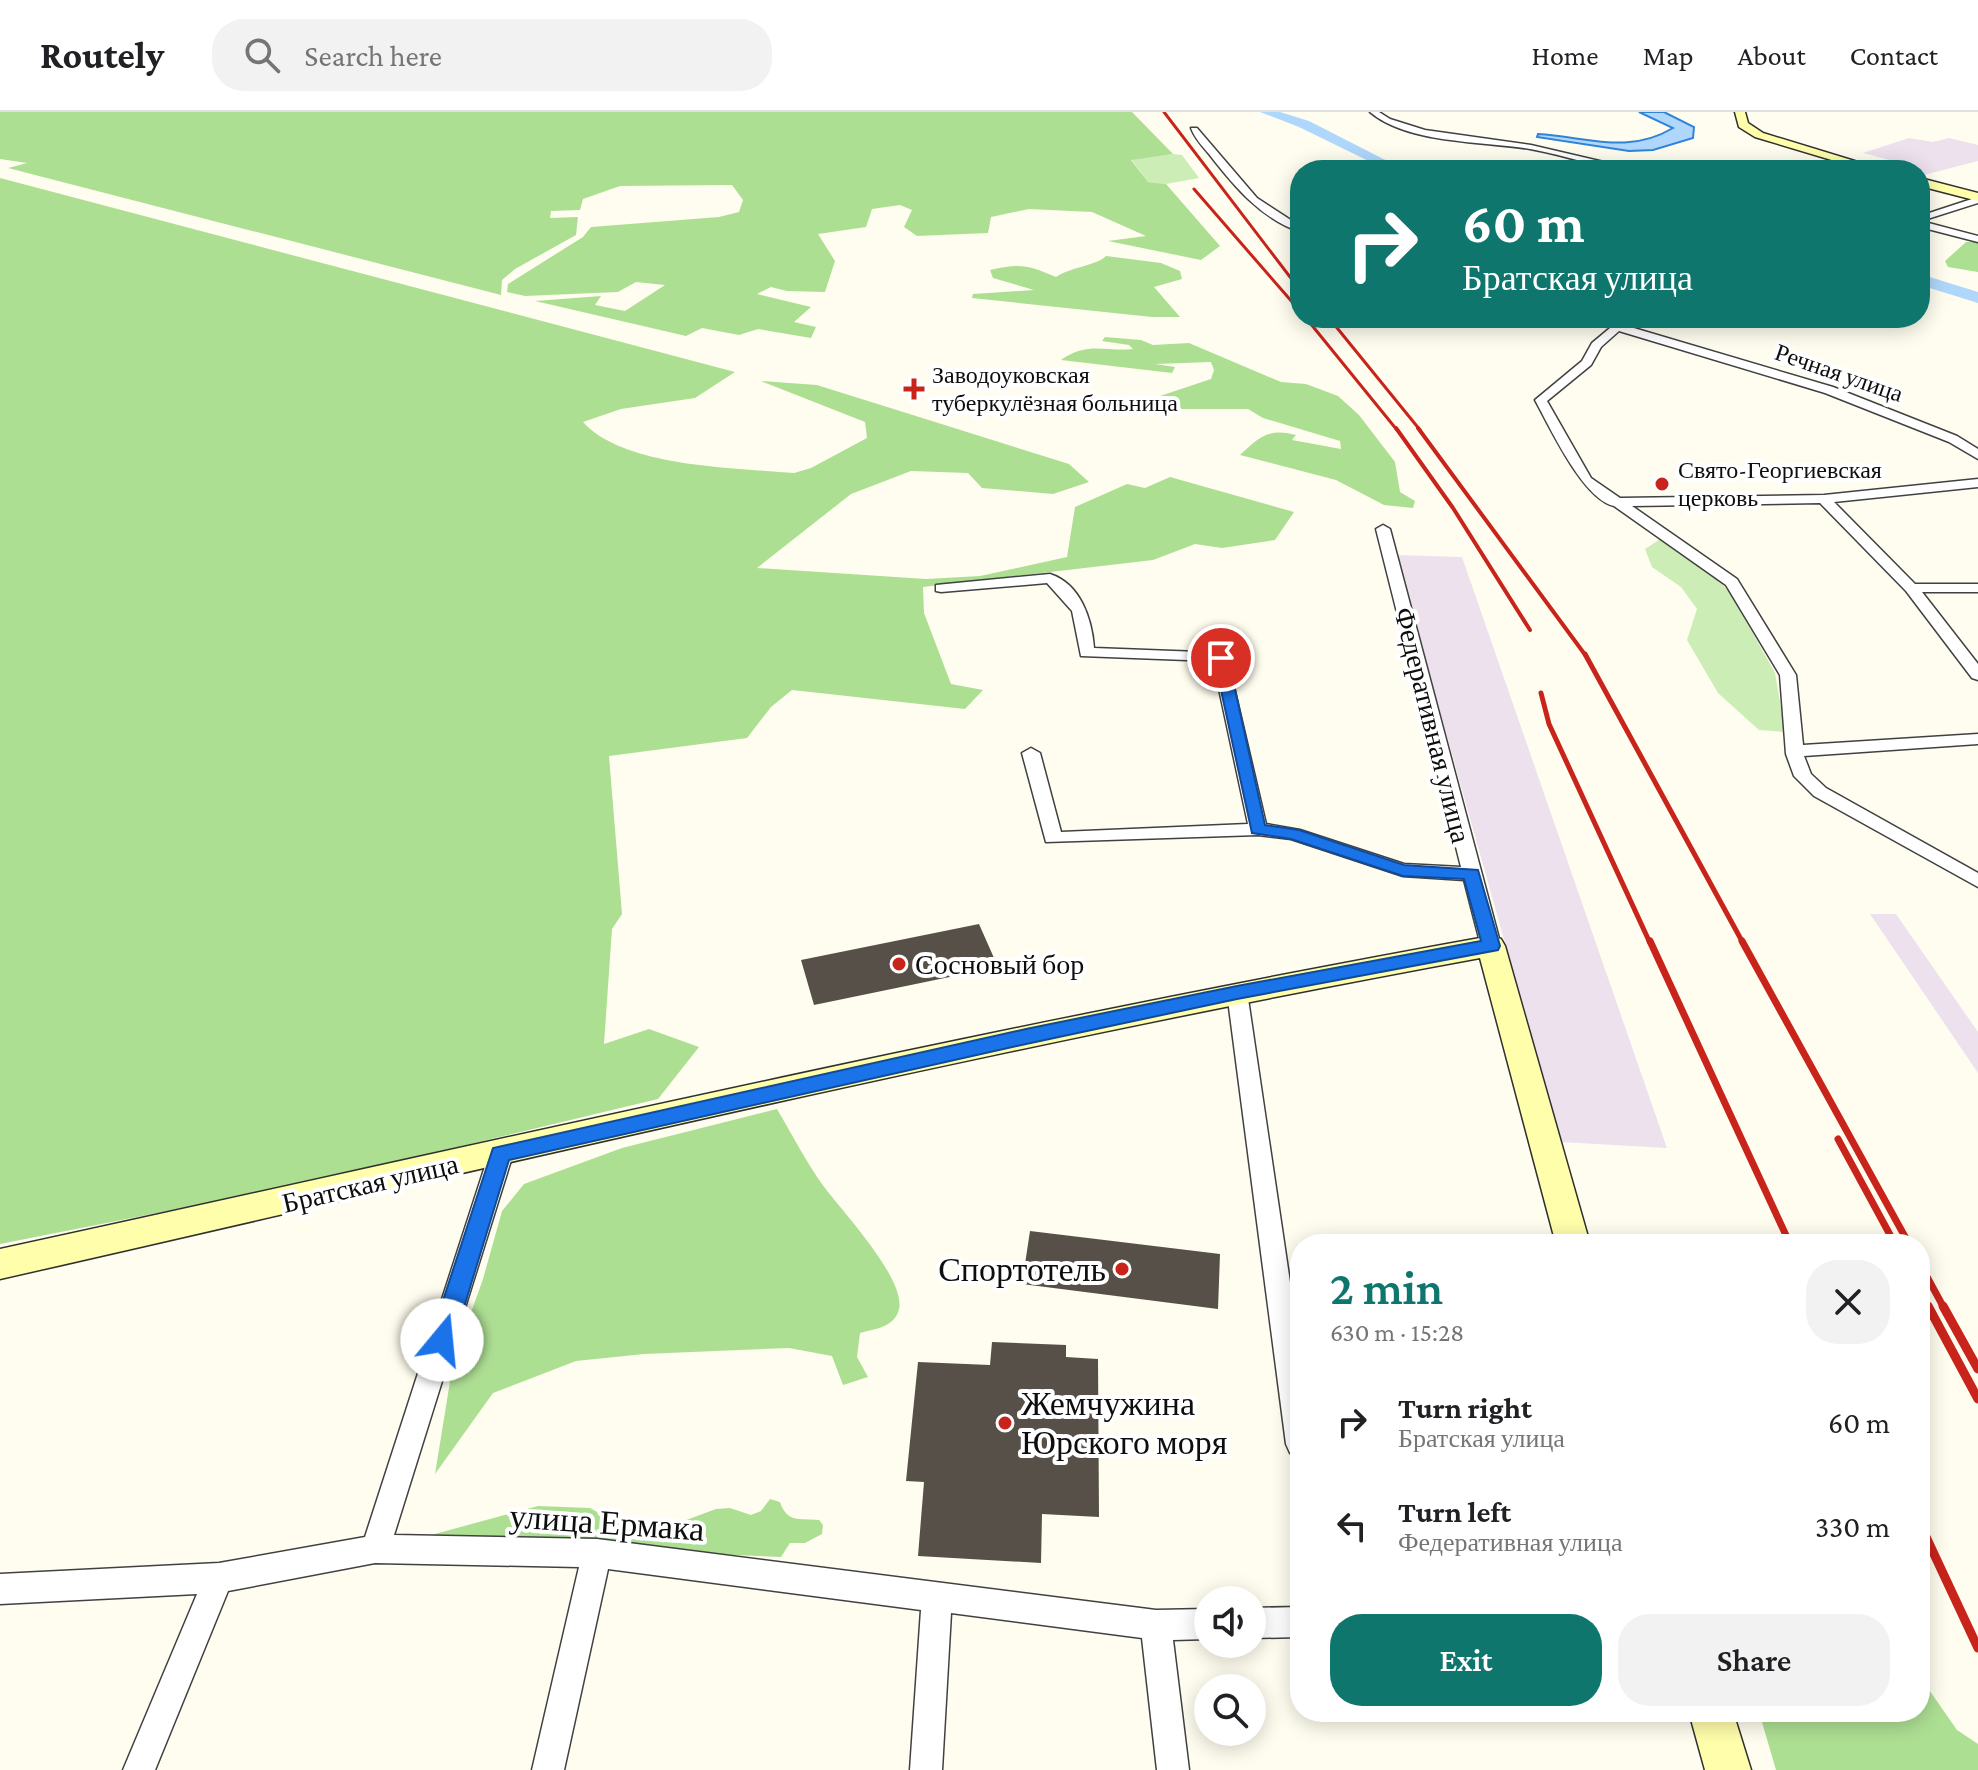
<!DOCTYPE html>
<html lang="en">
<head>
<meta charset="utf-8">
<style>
  :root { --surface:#fff; --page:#f2f2f2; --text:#202124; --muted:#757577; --line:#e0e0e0; --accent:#0f766e }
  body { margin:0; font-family:"Crimson Pro",serif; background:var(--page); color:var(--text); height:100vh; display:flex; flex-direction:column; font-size:30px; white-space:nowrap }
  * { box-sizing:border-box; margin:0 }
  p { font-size:26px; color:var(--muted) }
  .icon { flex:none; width:44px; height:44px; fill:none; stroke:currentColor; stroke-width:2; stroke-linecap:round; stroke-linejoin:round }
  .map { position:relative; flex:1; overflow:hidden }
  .panel { position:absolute; left:1290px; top:1122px; width:640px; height:488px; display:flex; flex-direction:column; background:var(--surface); border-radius:32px; box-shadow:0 4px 20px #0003 }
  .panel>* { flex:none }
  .guide { position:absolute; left:1290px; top:48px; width:640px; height:168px; border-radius:32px; box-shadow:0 4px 20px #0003; background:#0f766e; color:#fff; overflow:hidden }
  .controls { position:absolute; left:1194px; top:1474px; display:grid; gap:16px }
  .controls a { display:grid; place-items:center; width:72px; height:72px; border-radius:50%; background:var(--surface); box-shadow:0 4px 20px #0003; font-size:40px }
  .pin { position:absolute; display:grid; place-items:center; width:68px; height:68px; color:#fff; margin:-34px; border:4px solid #fff; border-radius:50%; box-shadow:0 2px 8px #0007 }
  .me { position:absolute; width:88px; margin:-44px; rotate:17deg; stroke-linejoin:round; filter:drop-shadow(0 0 6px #0008) }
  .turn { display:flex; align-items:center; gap:28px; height:168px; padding:0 40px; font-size:36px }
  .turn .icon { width:104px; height:104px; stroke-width:2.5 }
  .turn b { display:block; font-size:56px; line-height:68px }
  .round { display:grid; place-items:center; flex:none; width:84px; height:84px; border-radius:32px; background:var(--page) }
  .headline { display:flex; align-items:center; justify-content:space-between; height:136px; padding:0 40px }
  h1 { font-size:48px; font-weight:600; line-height:60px; color:var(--accent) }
  .primary-button { display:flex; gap:16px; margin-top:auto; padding:16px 40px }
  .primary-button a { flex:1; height:92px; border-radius:32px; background:var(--accent); color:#fff; font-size:32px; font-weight:600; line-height:92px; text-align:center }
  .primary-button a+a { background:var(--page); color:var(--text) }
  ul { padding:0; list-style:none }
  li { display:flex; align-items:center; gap:24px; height:104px; padding:0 40px }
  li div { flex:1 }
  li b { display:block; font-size:30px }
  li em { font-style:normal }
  header { display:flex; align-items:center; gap:48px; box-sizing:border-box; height:112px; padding:0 40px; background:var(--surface); border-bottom:2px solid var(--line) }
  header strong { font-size:38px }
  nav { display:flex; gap:44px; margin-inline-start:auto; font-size:28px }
  .search { width:560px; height:72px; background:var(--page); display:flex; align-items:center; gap:20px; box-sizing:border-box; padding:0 28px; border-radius:32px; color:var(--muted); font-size:30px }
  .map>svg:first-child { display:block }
</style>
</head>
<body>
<header>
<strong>Routely</strong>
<div class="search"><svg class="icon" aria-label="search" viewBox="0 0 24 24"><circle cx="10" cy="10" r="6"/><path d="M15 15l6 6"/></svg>Search here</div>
<nav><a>Home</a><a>Map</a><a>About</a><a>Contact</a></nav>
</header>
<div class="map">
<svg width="1978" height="1658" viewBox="0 0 1978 1658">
  <rect width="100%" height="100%" fill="#fffdef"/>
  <path fill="#ede1ed" d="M1909 26 1933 30 1949 26 1978 33V49L1920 64V58L1894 57 1908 53 1863 41Z
    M1396 443 1462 445 1667 1036 1561 1030Z
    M1870 802H1896L1978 920V961Z"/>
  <path fill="#ccedb5" d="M1173 42 1182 43 1199 66 1166 72 1148 70 1131 47Z
    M1662 426 1700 451 1730 480 1775 561 1785 620 1759 618 1718 581 1687 528 1697 497 1681 475 1652 455 1645 437Z"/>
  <path fill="#addf93" d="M0 0H1132L1173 42 1131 48 1148 70 1166 72 1220 134 1201 148 1108 129 1146 124 1092 100 1029 97 991 105 988 121 917 124 904 115 912 98 900 93 872 97 866 115 818 122 835 149 825 180 787 179 771 175 757 182 811 195 794 210 816 215 811 226 758 217 739 223 702 216 686 224 535 189 601 184 595 193 625 199 665 173 636 170 618 180 525 184 507 180 508 172 583 125 591 115 719 105 739 100 743 88 732 73 620 74 583 87 580 98 551 99 550 106 578 105 576 123 515 157 502 168 501 183 8 56 27 51 0 47Z
    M0 66 735 260 695 286 621 297 583 310C623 355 735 356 794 361L811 356 867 326 865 310 761 269 817 273 1069 352 1089 370 1053 382 982 376 968 361 911 359 851 382 757 456 926 467 980 464 1067 445 1075 395 1127 372 1145 376 1170 365 1294 400 1275 428 1222 436 1195 432 1153 448 923 475 924 501 951 572 983 578 965 597 792 578 771 595 747 626 609 644 622 802 612 817 604 932 649 917 699 935 658 987 304 1072 0 1132Z
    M1966 130H1978V160L1948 155 1945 149Z
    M1106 144 1161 151 1180 159 1182 167 1154 175 1180 205H1152L972 186 973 182 1034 178 993 166 990 158C1021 151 1028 153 1056 165 1071 155 1098 153 1106 144Z
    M1105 225 1141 228 1153 233 1189 231 1281 270 1306 272 1338 284 1359 303 1395 350 1400 380 1415 389 1413 396 1384 393 1336 368 1240 343C1260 324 1269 316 1296 323L1292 328 1341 337 1340 329 1263 306 1248 297H1170L1154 286 1211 267 1214 258 1211 250 1155 252 1175 255 1172 261 1061 248C1087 229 1106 240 1133 237L1129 233 1102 229Z
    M777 997C792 1022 805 1048 822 1072 839 1096 906 1166 899 1197 895 1215 875 1217 860 1221L857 1245 868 1265 843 1273 832 1244 789 1236 644 1242 576 1249 493 1281 435 1362 453 1251 483 1167 502 1099 524 1072 622 1036Z
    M770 1387 780 1390C787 1411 799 1406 819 1408L823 1413 822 1422 805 1431H790L781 1445 409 1429 538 1394 590 1396 625 1415 651 1421 716 1397 730 1396 751 1403 761 1399Z
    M1920 1570 1925 1572 1957 1618 1978 1632V1658H1776L1759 1600H1920Z"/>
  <path fill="#afd7fb" stroke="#3084d8" stroke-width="2" d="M1639 0H1664L1694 15 1693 26 1653 38 1629 39 1537 25 1538 22C1588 25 1628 43 1673 16Z"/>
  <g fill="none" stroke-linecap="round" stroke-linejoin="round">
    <path fill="#afd7fb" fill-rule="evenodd" d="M1260 0H1280L1309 9 1405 58H1387L1299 15Z
      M1920 162 1978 180V191L1920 173Z"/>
  </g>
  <path fill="#575049" d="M979 812 998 855 814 893 801 848Z
    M1030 1119 1220 1142 1218 1197 1022 1172Z
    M992 1230 1066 1233V1245L1098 1247 1099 1405 1042 1402 1041 1451 918 1444 924 1370 906 1369 918 1250 990 1253Z"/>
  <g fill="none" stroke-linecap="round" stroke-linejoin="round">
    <g stroke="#414141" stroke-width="3">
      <path id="street" d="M1370 0H1379L1390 7 1425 18 1531 33 1638 58C1601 58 1566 43 1530 37 1482 29 1408 32 1370 0Z
        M1191 16H1197L1257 86 1300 114V120C1260 106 1234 74 1209 42 1202 34 1194 25 1191 16Z
        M1978 85V91L1921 109 1978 124V130L1920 115V104Z
        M1584 206H1600L1617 211 1627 206H1640L1627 214 1833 275 1957 324 1978 337V347L1949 330 1825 281 1619 219 1601 235 1591 253 1547 289 1591 366 1620 386 1824 383 1978 367V375L1834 390 1915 472H1978V480H1922L1978 552V568L1972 566 1906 479 1820 391 1632 394 1737 467 1796 563 1803 633 1978 622V632L1804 644 1811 662 1826 676 1978 761V775L1814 684 1794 664 1786 642 1780 563 1726 473 1614 394C1583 387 1551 317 1535 288L1582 249 1592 231 1610 216Z
        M1383 413 1390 417 1501 834 1498 839 1491 841 1481 834 1464 768 1403 764 1291 727 1258 723 1046 730 1022 641 1031 636 1040 641 1061 720 1248 712 1213 549 1081 544 1072 499 1047 471 941 480 936 479V473L1050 462C1081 472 1092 508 1094 536L1226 541 1266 712 1300 718 1404 752 1461 755 1376 417Z
        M1237 873 1244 875 1247 880 1300 1238V1345L1290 1341 1286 1332 1227 880 1230 875Z
        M501 1033 509 1036 513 1042 394 1423 597 1427 1156 1498 1208 1497V1527L1173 1528 1189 1658H1157L1142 1526 951 1501 942 1658H910L921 1498 608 1457 564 1658H532L579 1455 375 1451 228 1479 155 1658H123L197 1482 0 1492V1462L219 1451 365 1425 489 1042 493 1036Z
        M1300 1495V1525L1252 1526V1496Z"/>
    </g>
    <g stroke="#303030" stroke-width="3">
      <path id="secondary" d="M1735 0H1745L1748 11 1763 21 1884 58H1865L1755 25 1739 15Z
        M1920 66 1978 81V89L1920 74Z
        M1491 824 1501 827 1505 834 1590 1132H1556L1480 846C983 937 492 1055 0 1167V1137C496 1029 991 914 1491 824Z
        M1689 1600H1733L1751 1658H1705Z"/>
    </g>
    <use href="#street" fill="#fff" fill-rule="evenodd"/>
    <use href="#secondary" fill="#fffeaa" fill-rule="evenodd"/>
    <path stroke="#c9241b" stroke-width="3" d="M1164 0 1300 178
      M1194 77 1300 199
      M1306 206 1397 318
      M1329 206 1420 318"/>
    <path stroke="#c9241b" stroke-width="4" d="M1396 316 1453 396 1530 518
      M1418 316 1586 544"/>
    <path stroke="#c9241b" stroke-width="5" d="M1585 542 1743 831
      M1541 581 1549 612 1650 831"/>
    <path stroke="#c9241b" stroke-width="7" d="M1650 829 1790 1132
      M1742 829 1909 1132
      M1838 1027 1895 1132
      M1920 1152 1944 1196
      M1920 1179 1929 1196"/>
    <path stroke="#c9241b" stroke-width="9" d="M1928 1194 1978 1287
      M1943 1194 1978 1257
      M1920 1412 1978 1536"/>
  </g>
  <path fill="#1a73e8" stroke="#114b97" stroke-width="2" d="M1221 542 1228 546 1265 713 1299 718 1404 753 1478 758 1500 834 1498 838 1237 887 1026 932 509 1048 454 1228 450 1236 442 1239 433 1236 430 1228 493 1036 1026 917 1237 874 1481 829 1464 767 1403 764 1291 727 1252 721 1214 546Z"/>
  <g fill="#c9241b" stroke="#fff" stroke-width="3">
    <path d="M910 265h8v8h8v8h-8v8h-8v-8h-8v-8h8z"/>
    <circle cx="1662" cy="372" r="8"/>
    <circle cx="899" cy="852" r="8"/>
    <circle cx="1122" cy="1157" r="8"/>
    <circle cx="1005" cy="1311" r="8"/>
  </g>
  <g text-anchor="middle" stroke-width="8" stroke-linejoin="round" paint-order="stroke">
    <g font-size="24" fill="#0e0e0e" stroke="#fff">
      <text transform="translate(1839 261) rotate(19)" y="8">Речная улица</text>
    </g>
    <g font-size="24" fill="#0e0e0e" stroke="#fff" text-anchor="start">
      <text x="932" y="271">Заводоуковская<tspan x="932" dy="28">туберкулёзная больница</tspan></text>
      <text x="1678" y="366">Свято-Георгиевская<tspan x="1678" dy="28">церковь</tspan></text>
    </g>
    <g font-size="28" fill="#0e0e0e" stroke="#fff">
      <text transform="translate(1433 613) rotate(76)" y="10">Федеративная улица</text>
      <text transform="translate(370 1071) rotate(-13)" y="10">Братская улица</text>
    </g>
    <g font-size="28" fill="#0e0e0e" stroke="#fff" text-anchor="start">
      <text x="915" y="862">Сосновый бор</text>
    </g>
    <g font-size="34" fill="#0e0e0e" stroke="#fff" text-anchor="end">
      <text x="1106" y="1169">Спортотель</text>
      <text x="1021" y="1303" text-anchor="start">Жемчужина<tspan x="1021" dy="39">Юрского моря</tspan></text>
    </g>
    <g font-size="34" fill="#0e0e0e" stroke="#fff">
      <text transform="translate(607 1410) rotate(4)" y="12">улица Ермака</text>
    </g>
  </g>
</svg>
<div class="controls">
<a><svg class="icon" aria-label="sound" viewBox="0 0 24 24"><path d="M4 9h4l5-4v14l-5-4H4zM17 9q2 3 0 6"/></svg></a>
<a><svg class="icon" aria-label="search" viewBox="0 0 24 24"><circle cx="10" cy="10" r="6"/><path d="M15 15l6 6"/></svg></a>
</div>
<div class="pin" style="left:1221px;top:546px;background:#d93025"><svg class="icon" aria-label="arrive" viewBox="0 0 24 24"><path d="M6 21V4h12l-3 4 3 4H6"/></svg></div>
<svg class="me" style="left:442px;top:1228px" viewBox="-20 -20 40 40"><circle r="19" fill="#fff"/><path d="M0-13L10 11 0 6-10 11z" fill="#1a73e8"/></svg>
<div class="guide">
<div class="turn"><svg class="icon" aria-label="right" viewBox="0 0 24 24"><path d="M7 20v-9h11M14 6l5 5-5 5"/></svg><div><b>60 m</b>Братская улица</div></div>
</div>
<section class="panel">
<div class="headline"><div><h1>2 min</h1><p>630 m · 15:28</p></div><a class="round"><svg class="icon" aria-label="close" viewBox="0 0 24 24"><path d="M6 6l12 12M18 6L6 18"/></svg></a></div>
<ul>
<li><svg class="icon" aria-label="right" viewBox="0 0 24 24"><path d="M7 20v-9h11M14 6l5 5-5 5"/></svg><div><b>Turn right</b><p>Братская улица</p></div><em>60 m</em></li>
<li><svg class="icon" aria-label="left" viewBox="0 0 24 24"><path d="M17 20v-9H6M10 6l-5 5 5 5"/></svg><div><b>Turn left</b><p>Федеративная улица</p></div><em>330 m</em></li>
</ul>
<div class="primary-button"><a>Exit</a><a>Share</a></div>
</section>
</div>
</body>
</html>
